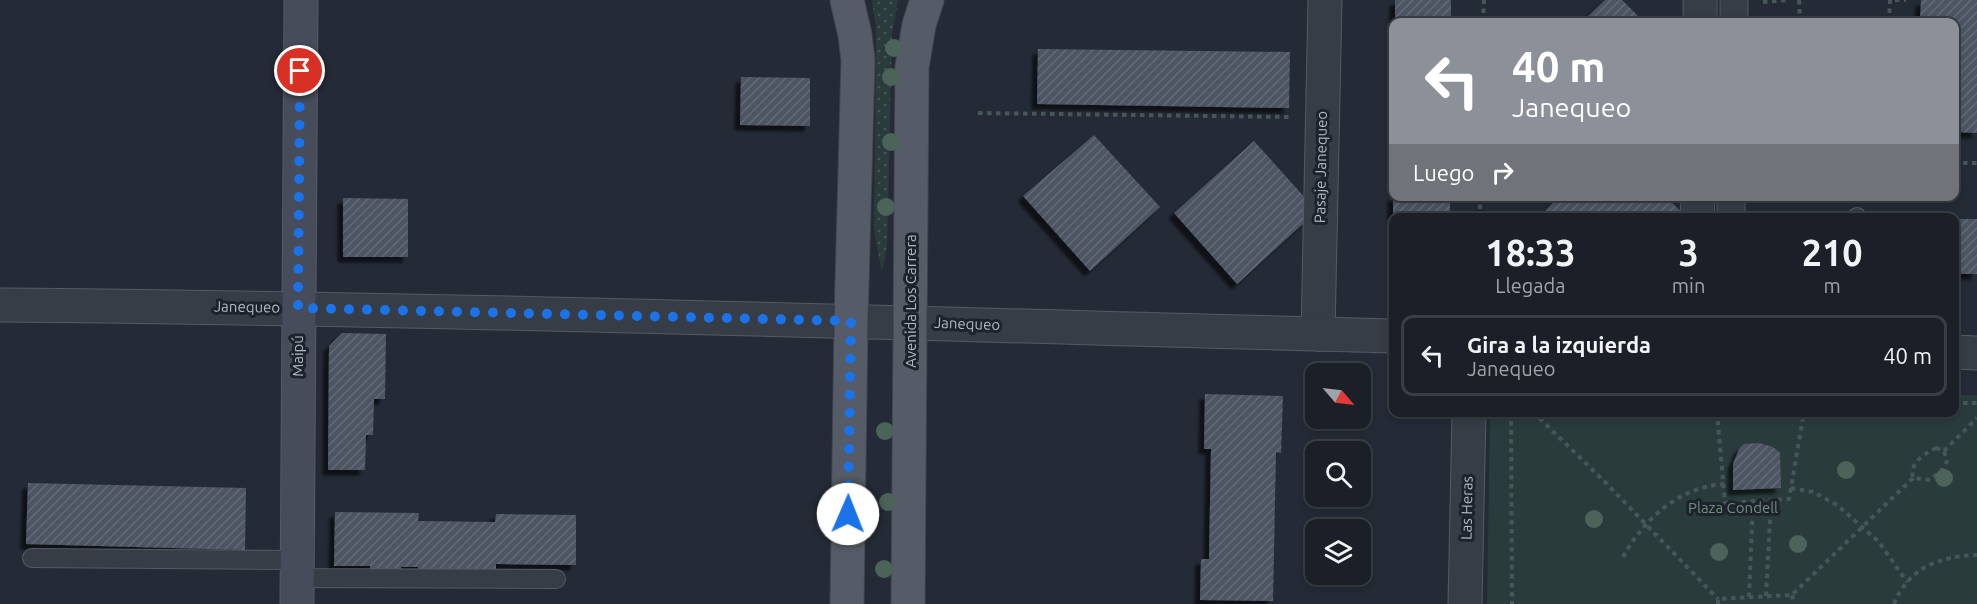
<!DOCTYPE html>
<html lang="es">
<head>
<meta charset="utf-8">
<style>
  :root { --surface:#1b2028; --page:#282d34; --text:#f1f3f6; --muted:#a0a3a8; --line:#393e45 }
  body { margin:0; font-family:Ubuntu,sans-serif; background:var(--page); color:var(--text); height:100vh; display:flex; flex-direction:column; font-size:22px; white-space:nowrap }
  * { box-sizing:border-box; margin:0 }
  p { font-size:20px; color:var(--muted) }
  .icon { flex:none; width:33px; height:33px; fill:none; stroke:currentColor; stroke-width:2; stroke-linecap:round; stroke-linejoin:round }
  .map { position:relative; flex:1; overflow:hidden }
  .details { position:absolute; left:1389px; top:213px; width:570px; height:204px; display:flex; flex-direction:column; background:var(--surface); border-radius:12px; box-shadow:0 3px 9px #0003,0 0 0 2px var(--line) }
  .details>* { flex:none }
  .hud { position:absolute; left:1389px; top:18px; width:570px; height:183px; border-radius:12px; box-shadow:0 3px 9px #0003,0 0 0 2px var(--line); background:#8c9099; color:#fff; overflow:hidden }
  .needle { width:39px; rotate:118deg }
  .controls { position:absolute; left:1305px; top:363px; display:grid; gap:12px }
  .controls a { display:grid; place-items:center; width:66px; height:66px; border-radius:12px; background:var(--surface); box-shadow:0 3px 9px #0003,0 0 0 2px var(--line); font-size:30px }
  .pin { position:absolute; display:grid; place-items:center; width:51px; height:51px; color:#fff; margin:-26px; border:3px solid #fff; border-radius:50%; box-shadow:0 2px 6px #0007 }
  .me { position:absolute; width:66px; margin:-33px; rotate:1deg; stroke-linejoin:round; filter:drop-shadow(0 0 4px #0008) }
  .turn { display:flex; align-items:center; gap:21px; height:126px; padding:0 24px; font-size:27px }
  .turn .icon { width:78px; height:78px; stroke-width:2.5 }
  .turn b { display:block; font-size:42px; line-height:51px }
  .then { display:flex; align-items:center; height:57px; padding:0 24px; background:#0003; gap:12px; font-size:22px }
  .eta { display:flex; justify-content:space-evenly; align-items:center; height:102px; text-align:center }
  .eta b { font-size:36px; font-weight:700; line-height:42px }
  ul { padding:0; list-style:none }
  li { display:flex; align-items:center; gap:18px; height:81px; margin:0 12px 9px; padding:0 12px; border:3px solid var(--line); border-radius:12px }
  li div { flex:1 }
  li b { display:block; font-size:22px }
  li em { font-style:normal }
  .map>svg:first-child { display:block }
</style>
</head>
<body>
<div class="map">
<svg width="1977" height="604" viewBox="0 0 1977 604">
  <defs>
    <pattern id="grass-dots" width="8" height="8" patternUnits="userSpaceOnUse" patternTransform="scale(1.5)"><rect width="8" height="8" fill="#2a3b3c"/><path d="M2 2h.1M6 6h.1" fill="none" stroke="#465557" stroke-width="1.8" stroke-linecap="round"/></pattern>
    <pattern id="building-hatch" width="6" height="6" patternUnits="userSpaceOnUse" patternTransform="scale(1.5)"><rect width="6" height="6" fill="#4d5562"/><path d="M-1 1l2-2M0 6l6-6M5 7l2-2" fill="none" stroke="#646b77"/></pattern>
    <filter id="shadow"><feDropShadow dx="-5.5" dy="5.5" stdDeviation="1.5" flood-color="#0009"/></filter>
  </defs>
  <rect width="100%" height="100%" fill="#242b36"/>
  <path fill="url(#grass-dots)" d="M872 0H898L892 35 887 246 882 272 874 231 876 28Z"/>
  <path fill="#2a3b3c" d="M1955 395H1977V604H1487L1490 413 1954 412Z"/>
  <path fill="url(#building-hatch)" filter="url(#shadow)" d="M1395 0H1451V22H1395Z
    M1605 0H1622L1644 22H1582Z
    M1921 0H1977V133L1954 132V22H1920Z
    M1038 49 1290 52 1289 108 1037 104Z
    M741 77 810 78V126L740 125Z
    M1094 135 1160 207 1090 271 1023 196Z
    M1254 141 1317 211 1237 284 1174 213Z
    M1393 196H1450V218H1393Z
    M1560 196H1666L1681 212 1675 218H1547L1543 213Z
    M343 198 408 199V257H343Z
    M1954 219H1977V274H1954Z
    M342 333 386 334 385 399H374L373 435H366L365 470H328L329 346Z
    M1205 394 1283 396 1281 453 1276 452 1273 601 1200 600 1201 559H1209L1211 449H1204Z
    M1759 443 1773 447 1780 453 1781 488 1733 490V464L1739 449 1744 444Z
    M28 483 246 488 245 550 26 544Z
    M335 512 419 513 418 521 495 522 496 514 576 515V565L496 564V573L418 572V567H401V570H370V566H334Z"/>
  <g fill="none" stroke-linecap="round" stroke-linejoin="round">
    <g stroke="#555b65" stroke-width="20">
      <path id="service" d="M1857 217V218
        M32 558 298 560
        M298 578 556 579"/>
    </g>
    <g stroke="#555b65" stroke-width="29">
      <path id="pedestrian" d="M1734 22V0
        M1731 218V196"/>
    </g>
    <g stroke="#555b65" stroke-width="35">
      <path id="minor" d="M1700 0V22
        M1697 218 1698 196
        M1318 334 1325 0"/>
    </g>
    <g stroke="#555b65" stroke-width="35">
      <path id="tertiary" d="M0 305C465 309 929 324 1394 336
        M1954 352 1977 353
        M1465 604 1469 412"/>
    </g>
    <g stroke="#555b65" stroke-width="35">
      <path id="secondary" d="M297 604 301 0"/>
    </g>
    <g stroke="#414650" stroke-width="35">
      <path id="primary" d="M847 0 855 35 858 60 851 321 847 604
        M908 604 912 67 919 25 927 0"/>
    </g>
    <path stroke="#485659" stroke-width="4" stroke-dasharray="4.5 4.5" stroke-linecap="butt" d="M1799 0 1800 22
      M1763 2 1789 0
      M1483 22 1484 0
      M1889 22 1890 0H1906
      M978 113 1291 117
      M1954 163H1977
      M1480 218V196
      M1954 403H1977
      M1511 412 1512 604
      M1533 412 1605 482 1718 599
      M1717 412 1725 503 1789 499 1804 412
      M1936 448 1944 451 1947 461 1943 469 1930 480 1913 478C1909 463 1924 454 1936 448Z
      M1944 451 1977 418
      M1791 488 1813 492 1837 505 1879 542 1907 582
      M1623 557C1644 519 1679 487 1724 484
      M1792 595 1794 604
      M1766 596 1771 501
      M1749 597 1753 501
      M1718 604V599L1792 595 1913 478
      M1894 604C1908 568 1940 556 1977 555"/>
    <use href="#service" stroke="#373d47" stroke-width="18"/>
    <use href="#pedestrian" stroke="#373d47" stroke-width="27"/>
    <use href="#minor" stroke="#373d47" stroke-width="33"/>
    <use href="#tertiary" stroke="#373d47" stroke-width="33"/>
    <use href="#secondary" stroke="#464c5a" stroke-width="33"/>
    <use href="#primary" stroke="#565c67" stroke-width="33"/>
  </g>
  <g fill="#4c635a">
    <circle cx="894" cy="48" r="9"/>
    <circle cx="891" cy="77" r="9"/>
    <circle cx="891" cy="142" r="9"/>
    <circle cx="886" cy="207" r="9"/>
    <circle cx="885" cy="431" r="9"/>
    <circle cx="1846" cy="470" r="9"/>
    <circle cx="1944" cy="478" r="9"/>
    <circle cx="888" cy="502" r="9"/>
    <circle cx="1594" cy="519" r="9"/>
    <circle cx="1798" cy="544" r="9"/>
    <circle cx="1719" cy="552" r="9"/>
    <circle cx="884" cy="569" r="9"/>
  </g>
  <g fill="none" stroke-linecap="round" stroke-linejoin="round">
    <path stroke="#1a73e8" stroke-width="10" stroke-dasharray="0 18" d="M300 71 298 308 851 321 848 514"/>
  </g>
  <g text-anchor="middle" stroke-width="6" stroke-linejoin="round" paint-order="stroke">
    <g font-size="15" fill="#b2b8c3" stroke="#1d222c">
      <text transform="translate(1321 167) rotate(-89)" y="5">Pasaje Janequeo</text>
      <text transform="translate(911 301) rotate(-90)" y="5">Avenida Los Carrera</text>
      <text transform="translate(247 307) rotate(1)" y="5">Janequeo</text>
      <text transform="translate(967 324) rotate(2)" y="5">Janequeo</text>
      <text transform="translate(298 356) rotate(-90)" y="5">Maipú</text>
      <text transform="translate(1467 508) rotate(-89)" y="5">Las Heras</text>
    </g>
    <g font-size="15" fill="#6d9177" stroke="#1d222c">
      <text x="1733" y="513">Plaza Condell</text>
    </g>
  </g>
</svg>
<div class="controls">
<a><svg class="needle" viewBox="-14 -14 28 28"><path d="M0-13l5 13h-10z" fill="#e53935"/><path d="M0 13l5-13h-10z" fill="#a0a3a8"/></svg></a>
<a><svg class="icon" aria-label="search" viewBox="0 0 24 24"><circle cx="10" cy="10" r="6"/><path d="M15 15l6 6"/></svg></a>
<a><svg class="icon" aria-label="layers" viewBox="0 0 24 24"><path d="M12 4l9 5-9 5-9-5zM3 14l9 5 9-5"/></svg></a>
</div>
<div class="pin" style="left:300px;top:71px;background:#d93025"><svg class="icon" aria-label="arrive" viewBox="0 0 24 24"><path d="M6 21V4h12l-3 4 3 4H6"/></svg></div>
<svg class="me" style="left:848px;top:514px" viewBox="-20 -20 40 40"><circle r="19" fill="#fff"/><path d="M0-13L10 11 0 6-10 11z" fill="#1a73e8"/></svg>
<div class="hud">
<div class="turn"><svg class="icon" aria-label="left" viewBox="0 0 24 24"><path d="M17 20v-9H6M10 6l-5 5 5 5"/></svg><div><b>40 m</b>Janequeo</div></div>
<div class="then">Luego<svg class="icon" aria-label="right" viewBox="0 0 24 24"><path d="M7 20v-9h11M14 6l5 5-5 5"/></svg></div>
</div>
<section class="details">
<div class="eta">
<div><b>18:33</b><p>Llegada</p></div>
<div><b>3</b><p>min</p></div>
<div><b>210</b><p>m</p></div>
</div>
<ul>
<li><svg class="icon" aria-label="left" viewBox="0 0 24 24"><path d="M17 20v-9H6M10 6l-5 5 5 5"/></svg><div><b>Gira a la izquierda</b><p>Janequeo</p></div><em>40 m</em></li>
</ul>
</section>
</div>
</body>
</html>
